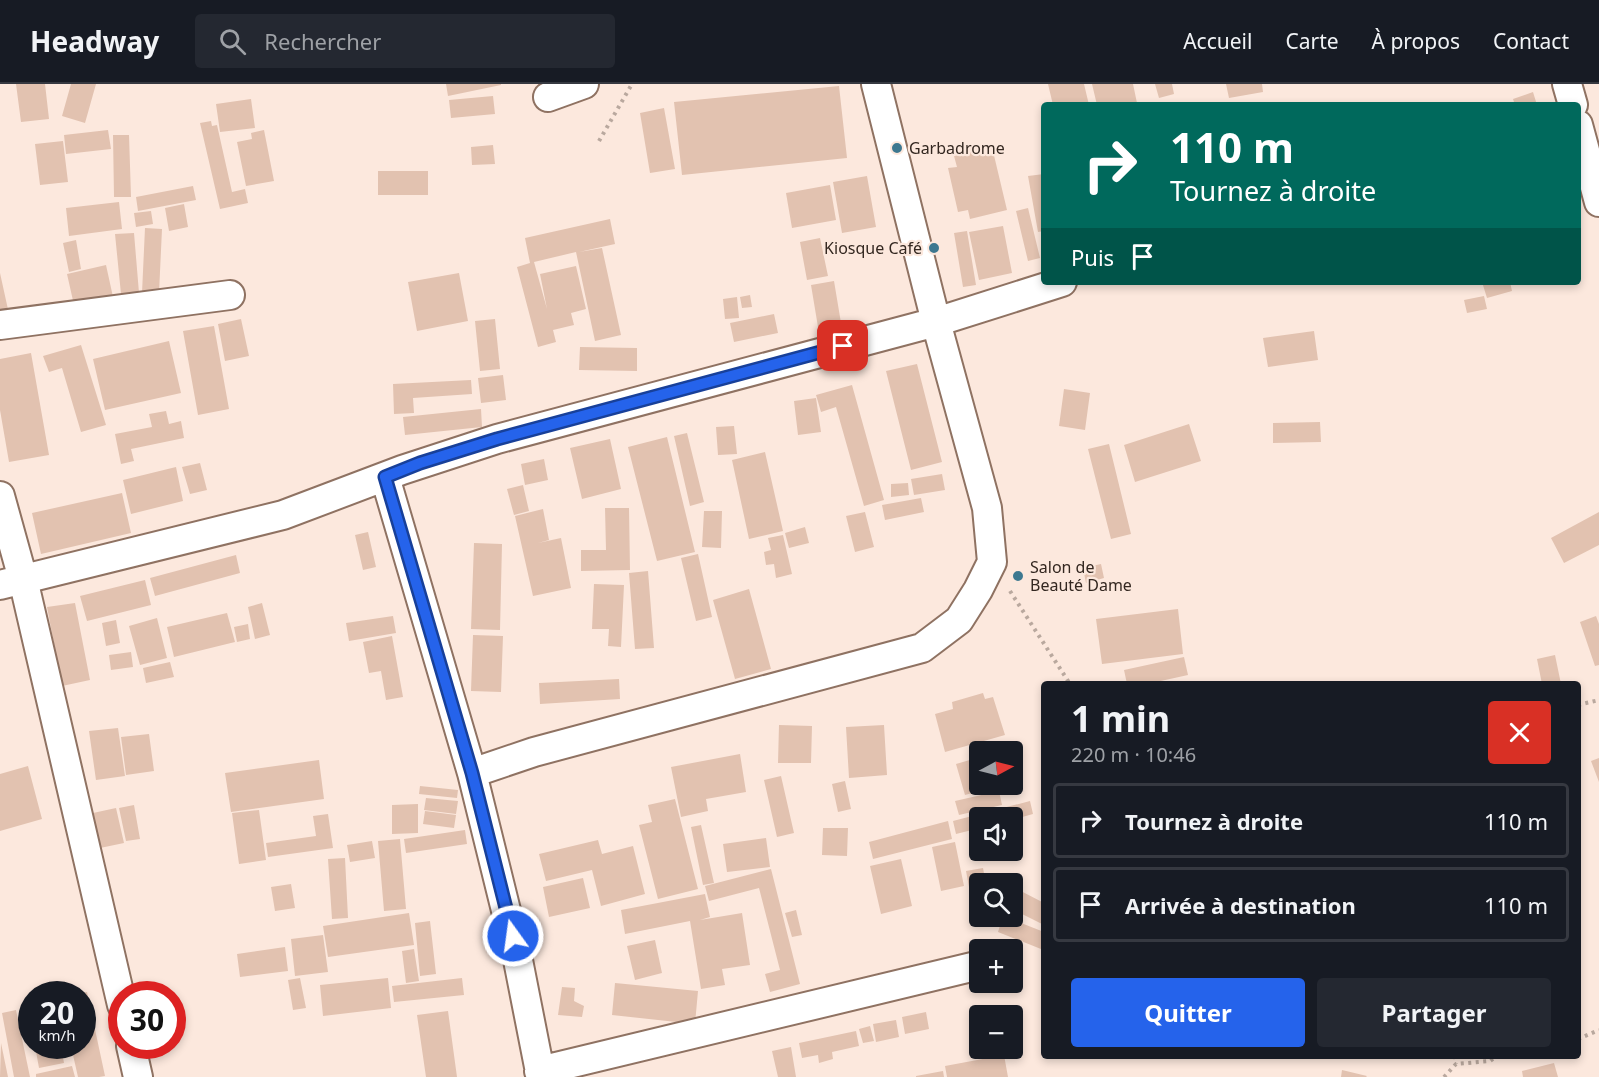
<!DOCTYPE html>
<html lang="fr">
<head>
<meta charset="utf-8">
<style>
  :root { --surface:#171b24; --page:#242831; --text:#f1f3f6; --muted:#9ea1a6; --line:#363941; --accent:#2563eb }
  body { margin:0; font-family:"Noto Sans",sans-serif; background:var(--page); color:var(--text); height:100vh; display:flex; flex-direction:column; font-size:22px; white-space:nowrap }
  * { box-sizing:border-box; margin:0 }
  p { font-size:20px; color:var(--muted) }
  .icon { flex:none; width:33px; height:33px; fill:none; stroke:currentColor; stroke-width:2; stroke-linecap:round; stroke-linejoin:round }
  .map { position:relative; flex:1; overflow:hidden }
  .sheet { position:absolute; left:1041px; top:597px; width:540px; height:378px; display:flex; flex-direction:column; background:var(--surface); border-radius:6px; box-shadow:0 3px 9px #0003 }
  .sheet>* { flex:none }
  .hud { position:absolute; left:1041px; top:18px; width:540px; height:183px; border-radius:6px; box-shadow:0 3px 9px #0003; background:#00695c; color:#fff; overflow:hidden }
  .needle { width:39px; rotate:83deg }
  .tools { position:absolute; left:969px; top:657px; display:grid; gap:12px }
  .tools a { display:grid; place-items:center; width:54px; height:54px; border-radius:6px; background:var(--surface); box-shadow:0 3px 9px #0003; font-size:30px }
  .speed { position:absolute; left:18px; top:897px; display:flex; gap:12px; font-size:30px; font-weight:700; text-align:center }
  .speed>* { display:grid; place-content:center; width:78px; height:78px; border-radius:50%; background:var(--surface); box-shadow:0 3px 9px #0003; line-height:1 }
  .speed small { font-size:15px; font-weight:400 }
  .speed .limit { border:9px solid #d22; background:#fff; color:#111 }
  .pin { position:absolute; display:grid; place-items:center; width:51px; height:51px; color:#fff; margin:-26px; border-radius:12px; box-shadow:0 3px 9px #0006 }
  .me { position:absolute; width:66px; margin:-33px; rotate:346deg; stroke-linejoin:round; filter:drop-shadow(0 0 4px #0008) }
  .turn { display:flex; align-items:center; gap:21px; height:126px; padding:0 30px; font-size:27px }
  .turn .icon { width:78px; height:78px; stroke-width:2.5 }
  .turn b { display:block; font-size:42px; line-height:51px }
  .then { display:flex; align-items:center; height:57px; padding:0 30px; background:#0003; gap:12px; font-size:22px }
  .round { display:grid; place-items:center; flex:none; width:63px; height:63px; border-radius:6px; background:var(--page) }
  .headline { display:flex; align-items:center; justify-content:space-between; height:102px; padding:0 30px }
  h1 { font-size:36px; font-weight:700; line-height:45px }
  .primary-button { display:flex; gap:12px; margin-top:auto; padding:12px 30px }
  .primary-button a { flex:1; height:69px; border-radius:6px; background:var(--accent); color:#fff; font-size:24px; font-weight:700; line-height:69px; text-align:center }
  .primary-button a+a { background:var(--page); color:var(--text) }
  ul { padding:0; list-style:none }
  li { display:flex; align-items:center; gap:18px; height:75px; margin:0 12px 9px; padding:0 18px; border:3px solid var(--line); border-radius:6px }
  li div { flex:1 }
  li b { display:block; font-size:22px }
  li em { font-style:normal }
  header { display:flex; align-items:center; gap:36px; box-sizing:border-box; height:84px; padding:0 30px; background:var(--surface); border-bottom:2px solid var(--line) }
  header strong { font-size:28px }
  nav { display:flex; gap:33px; margin-inline-start:auto; font-size:21px }
  .search { width:420px; height:54px; background:var(--page); display:flex; align-items:center; gap:15px; box-sizing:border-box; padding:0 21px; border-radius:6px; color:var(--muted); font-size:22px }
  .map>svg:first-child { display:block }
</style>
</head>
<body>
<header>
<strong>Headway</strong>
<div class="search"><svg class="icon" aria-label="search" viewBox="0 0 24 24"><circle cx="10" cy="10" r="6"/><path d="M15 15l6 6"/></svg>Rechercher</div>
<nav><a>Accueil</a><a>Carte</a><a>À propos</a><a>Contact</a></nav>
</header>
<div class="map">
<svg width="1599" height="993" viewBox="0 0 1599 993">
  <rect width="100%" height="100%" fill="#fce8dd"/>
  <path fill="#e2c2b0" d="M16 0H45L49 35 21 38Z
    M71 0H96L85 39 62 32Z
    M446 0H501V1L448 12Z
    M1048 0H1084L1089 21H1053Z
    M1092 0H1133L1137 19 1127 21H1097Z
    M1155 0H1172L1174 10 1159 14Z
    M1226 0H1262L1263 8 1229 14Z
    M839 2 847 74 682 91 674 18Z
    M1533 8 1537 21H1515L1513 15Z
    M493 12 495 30 451 34 449 16Z
    M251 15 255 44 220 48 216 20Z
    M664 24 675 85 650 89 640 29Z
    M211 37 212 42 217 41 232 108 245 105 248 119 220 125 200 39Z
    M108 46 111 65 66 70 64 51Z
    M264 46 274 97 246 102 237 58 252 55 251 49Z
    M113 51H129L131 113H114Z
    M63 57 68 98 40 101 35 60Z
    M493 61 495 80 472 81 471 63Z
    M992 63 1007 126 970 135 968 126 958 128 948 84 957 83 954 72Z
    M378 87H428V111H378Z
    M1044 90V147L1038 148 1028 92Z
    M867 92 876 143 842 149 833 98Z
    M830 101 836 136 792 144 786 109Z
    M193 102 196 116 138 127 136 113Z
    M119 118 122 145 69 152 66 124Z
    M184 120 188 143 169 147 165 124Z
    M1028 124 1040 174 1028 177 1016 127Z
    M151 127 153 140 136 143 134 129Z
    M610 135 615 160 579 168 602 164 621 251 595 257 576 168 534 178 547 225 540 190 576 182 586 225 571 229 574 241 553 246 556 258 538 263 517 183 530 179 525 154Z
    M1003 142 1012 189 979 196 969 148Z
    M145 144 162 145 159 209H142Z
    M967 147 976 201 963 203 954 149Z
    M134 149 139 209 121 210 115 150Z
    M820 154 828 192 807 196 800 158Z
    M76 156 81 185 69 188 63 159Z
    M106 181 113 213 74 221 67 190Z
    M0 189 9 230 0 232Z
    M459 189 468 237 417 247 408 198Z
    M834 197 841 239 818 243 811 201Z
    M1482 198H1510L1512 207 1487 214Z
    M750 211 752 223 742 224 740 213Z
    M1484 212 1487 225 1467 229 1464 216Z
    M737 213 739 234 725 235 723 215Z
    M774 230 778 249 734 258 730 239Z
    M241 235 249 272 225 277 218 240Z
    M495 235 500 285 480 287 475 237Z
    M214 242 229 325 198 331 183 247Z
    M1314 247 1318 276 1268 283 1263 254Z
    M169 257 181 309 105 326 93 275Z
    M81 261 106 341 81 348 62 284 49 288 43 272Z
    M580 263 637 264V287L579 286Z
    M31 269 49 371 9 378 0 326V275Z
    M917 280 942 378 911 386 886 287Z
    M503 291 506 316 481 319 478 294Z
    M471 296 472 310 413 314 414 329 394 330 393 300Z
    M852 301 884 416 864 422 836 323 821 328 816 311Z
    M1064 305 1090 309 1085 346 1059 342Z
    M816 314 821 348 798 351 794 317Z
    M481 325 482 343 405 351 403 333Z
    M166 327 169 340 181 337 184 354 131 365 134 377 121 380 115 350 152 343 149 330Z
    M1320 338 1321 358 1273 359V339Z
    M1189 340 1201 377 1135 398 1124 361Z
    M734 342 737 370 718 371 716 343Z
    M687 349 704 418 690 422 674 352Z
    M667 353 695 468 657 477 628 363Z
    M610 355 621 405 582 415 570 364Z
    M1109 360 1131 450 1111 455 1088 365Z
    M765 368 783 447 749 455 732 376Z
    M544 375 548 396 525 401 521 380Z
    M200 379 207 406 190 410 182 383Z
    M176 383 183 417 131 430 123 396Z
    M942 390 945 406 914 411 911 395Z
    M908 399 909 411 891 413V400Z
    M523 401 529 427 514 431 507 405Z
    M122 409 131 449 41 470 32 429Z
    M921 414 924 428 885 436 882 421Z
    M605 424H629L630 486 581 487V466H606Z
    M543 425 549 456 538 459 561 454 571 504 533 512 515 432Z
    M704 427H722L721 464 702 463Z
    M865 428 874 463 855 468 846 432Z
    M1599 428V461L1564 479 1551 454Z
    M805 443 809 459 789 464 785 449Z
    M368 448 376 483 363 486 355 451Z
    M783 451 792 490 776 494 774 480 766 481 764 468 771 466 768 454Z
    M474 459 502 460 500 546 471 545Z
    M698 470 712 533 696 537 681 474Z
    M236 471 240 489 155 512 150 494Z
    M1101 480 1104 494 1086 499 1083 484Z
    M648 487 654 564 635 565 629 489Z
    M145 496 151 521 87 537 80 512Z
    M594 500 624 501 621 563 608 562 609 545H592Z
    M749 505 771 585 735 595 713 516Z
    M75 519 90 596 62 602 47 523Z
    M262 519 270 551 255 555 248 523Z
    M1178 525 1183 570 1102 580 1096 535Z
    M227 529 235 558 174 573 167 543Z
    M393 532 396 549 349 557 346 539Z
    M1596 532 1599 540V581L1595 582 1580 538Z
    M157 534 167 574 140 581 129 542Z
    M116 536 120 559 106 562 102 539Z
    M248 540 250 555 237 558 234 543Z
    M473 551 503 552 501 608 471 607Z
    M392 552 403 613 386 616 381 587 369 589 363 558Z
    M131 568 133 583 111 586 109 571Z
    M1555 571 1561 600H1542L1537 575Z
    M1184 573 1188 591 1147 600H1127L1124 586Z
    M170 578 174 593 146 599 143 584Z
    M619 595 620 615 540 620 539 599Z
    M983 609 985 615 993 613 1005 651 945 668 935 630 953 625 952 618Z
    M779 641 812 642 811 679H778Z
    M884 641 887 691 849 694 846 643Z
    M118 644 125 692 96 696 89 647Z
    M149 650 154 687 126 691 121 653Z
    M740 670 746 708 706 715 708 727 681 733 671 683Z
    M980 673V700L1001 701 965 711 956 680Z
    M1599 674V698L1591 677Z
    M319 676 324 715 231 728 225 689Z
    M28 682 42 735 0 747V690Z
    M781 692 794 749 777 753 764 696Z
    M845 697 851 725 838 728 832 700Z
    M420 702 458 706 457 714 419 710Z
    M999 707 1002 721 959 731 955 717Z
    M426 714 458 717 456 730 424 726Z
    M675 715 698 805 658 815 639 741 652 738 648 721Z
    M1030 717 1033 730 1012 736V734H980V744L956 750 953 737Z
    M418 720V749L392 750V721Z
    M134 721 140 755 126 757 119 724Z
    M116 724 124 759 100 764 93 729Z
    M259 726 266 776 239 780 232 729Z
    M425 727 456 731 454 744 423 740Z
    M328 730 333 764 268 773 266 759 316 752 313 732Z
    M948 737 952 755 873 775 869 758Z
    M701 741 714 799 703 801 691 743Z
    M823 744H848L847 772 822 771Z
    M465 746 467 760 406 769 404 755Z
    M766 754 770 783 727 788 723 760Z
    M400 755 406 825 384 827 378 757Z
    M598 756 602 770 633 762 645 810 601 822 592 786 546 797 539 770Z
    M372 757 375 774 350 778 347 761Z
    M955 758 964 802 941 807 932 763Z
    M345 774 348 834 332 835 328 775Z
    M901 775 912 822 881 830 870 782Z
    M983 784 986 800H980V832L984 834 975 835 966 787Z
    M771 785 800 900 770 908 765 890 780 886 759 804 709 817 705 802Z
    M583 794 590 824 549 833 543 803Z
    M291 800 295 824 275 827 271 803Z
    M1017 805 1044 819V841L1012 825V815Z
    M705 810 710 833 700 836 742 829 750 881 722 885 725 901 701 905 690 837 625 850 621 826Z
    M796 826 802 851 792 853 785 829Z
    M409 829 414 861 328 873 323 842Z
    M1003 832 1044 848V856L1041 865 998 848Z
    M430 837 436 890 420 892 415 839Z
    M323 851 328 888 295 892 291 855Z
    M655 856 662 889 635 896 627 862Z
    M285 863 288 887 240 893 237 870Z
    M414 865 419 897 406 899 402 867Z
    M300 894 306 924 293 926 288 896Z
    M388 894 391 924 323 932 320 901Z
    M462 894 464 911 394 918 392 902Z
    M615 899 698 907 695 940 612 931Z
    M562 903 575 904 574 917 584 922 582 933 558 931Z
    M87 908 105 992 99 993H78L71 962H82V909Z
    M16 926 30 993H14L2 929Z
    M448 927 457 993H426L417 931Z
    M926 928 929 945 905 950 902 933Z
    M896 936 899 953 876 958 873 940Z
    M870 942 874 957 863 959 859 945Z
    M856 947 859 962 832 968 833 975 819 979 818 971 802 974 799 959Z
    M1 959 8 993H0Z
    M35 962H61L64 979 39 984Z
    M791 963 796 993H778L772 967Z
    M1004 971 1008 993H947L945 982Z
    M1554 979 1558 993H1523L1522 987Z
    M72 982 75 993H36V990Z
    M1342 986 1367 992 1366 993H1341Z
    M943 987 944 993H916V992Z"/>
  <g fill="none" stroke-linecap="round" stroke-linejoin="round">
    <g stroke="#8f7262" stroke-width="32">
      <path id="minor" d="M1567 0 1573 21
        M548 13 584 0
        M1578 41 1599 118
        M0 241 230 211
        M385 393 472 689
        M0 412 23 495 122 921
        M0 501 283 431 402 386 497 355 936 238 1062 198
        M131 962 138 993
        M539 987 980 881
        M541 993 517 871 472 689 534 668 922 564 959 536 978 506 992 478 987 424 936 238 876 0"/>
    </g>
    <path stroke="#b9a89e" stroke-width="4" stroke-dasharray="3 4.5" stroke-linecap="butt" d="M599 57 632 0
      M1010 507 1070 600
      M1578 621 1599 616
      M1578 955 1599 946
      M1455 972 1456 980
      M1444 993 1456 980 1490 977 1497 972"/>
    <use href="#minor" stroke="#fff" stroke-width="28"/>
  </g>
  <g fill="none" stroke-linecap="round" stroke-linejoin="round">
    <g stroke="#184099" stroke-width="15">
      <path id="route" d="M513 852 472 689 385 393 420 379 497 355 843 262"/>
    </g>
    <use href="#route" stroke="#2563eb" stroke-width="10"/>
  </g>
  <g fill="#3d7890" stroke="#fce8dd" stroke-width="2">
    <circle cx="897" cy="64" r="6"/>
    <circle cx="934" cy="164" r="6"/>
    <circle cx="1018" cy="492" r="6"/>
  </g>
  <g text-anchor="middle" stroke-width="4.5" stroke-linejoin="round" paint-order="stroke">
    <g font-size="16" fill="#332720" stroke="#fce8dd" text-anchor="start">
      <text x="909" y="70">Garbadrome</text>
      <text x="922" y="170" text-anchor="end">Kiosque Café</text>
      <text x="1030" y="489">Salon de<tspan x="1030" dy="18">Beauté Dame</tspan></text>
    </g>
  </g>
</svg>
<div class="tools">
<a><svg class="needle" viewBox="-14 -14 28 28"><path d="M0-13l5 13h-10z" fill="#e53935"/><path d="M0 13l5-13h-10z" fill="#9ea1a6"/></svg></a>
<a><svg class="icon" aria-label="sound" viewBox="0 0 24 24"><path d="M4 9h4l5-4v14l-5-4H4zM17 9q2 3 0 6"/></svg></a>
<a><svg class="icon" aria-label="search" viewBox="0 0 24 24"><circle cx="10" cy="10" r="6"/><path d="M15 15l6 6"/></svg></a>
<a>+</a>
<a>−</a>
</div>
<div class="speed"><div>20<small>km/h</small></div><div class="limit">30</div></div>
<div class="pin" style="left:843px;top:262px;background:#d93025"><svg class="icon" aria-label="arrive" viewBox="0 0 24 24"><path d="M6 21V4h12l-3 4 3 4H6"/></svg></div>
<svg class="me" style="left:513px;top:852px" viewBox="-20 -20 40 40"><circle r="17" fill="#2563eb" stroke="#fff" stroke-width="3"/><path d="M0-11L8 9 0 5-8 9z" fill="#fff"/></svg>
<div class="hud">
<div class="turn"><svg class="icon" aria-label="right" viewBox="0 0 24 24"><path d="M7 20v-9h11M14 6l5 5-5 5"/></svg><div><b>110 m</b>Tournez à droite</div></div>
<div class="then">Puis<svg class="icon" aria-label="arrive" viewBox="0 0 24 24"><path d="M6 21V4h12l-3 4 3 4H6"/></svg></div>
</div>
<section class="sheet">
<div class="headline"><div><h1>1 min</h1><p>220 m · 10:46</p></div><a class="round" style="background:#d93025;color:#fff"><svg class="icon" aria-label="close" viewBox="0 0 24 24"><path d="M6 6l12 12M18 6L6 18"/></svg></a></div>
<ul>
<li><svg class="icon" aria-label="right" viewBox="0 0 24 24"><path d="M7 20v-9h11M14 6l5 5-5 5"/></svg><div><b>Tournez à droite</b></div><em>110 m</em></li>
<li><svg class="icon" aria-label="arrive" viewBox="0 0 24 24"><path d="M6 21V4h12l-3 4 3 4H6"/></svg><div><b>Arrivée à destination</b></div><em>110 m</em></li>
</ul>
<div class="primary-button"><a>Quitter</a><a>Partager</a></div>
</section>
</div>
</body>
</html>
